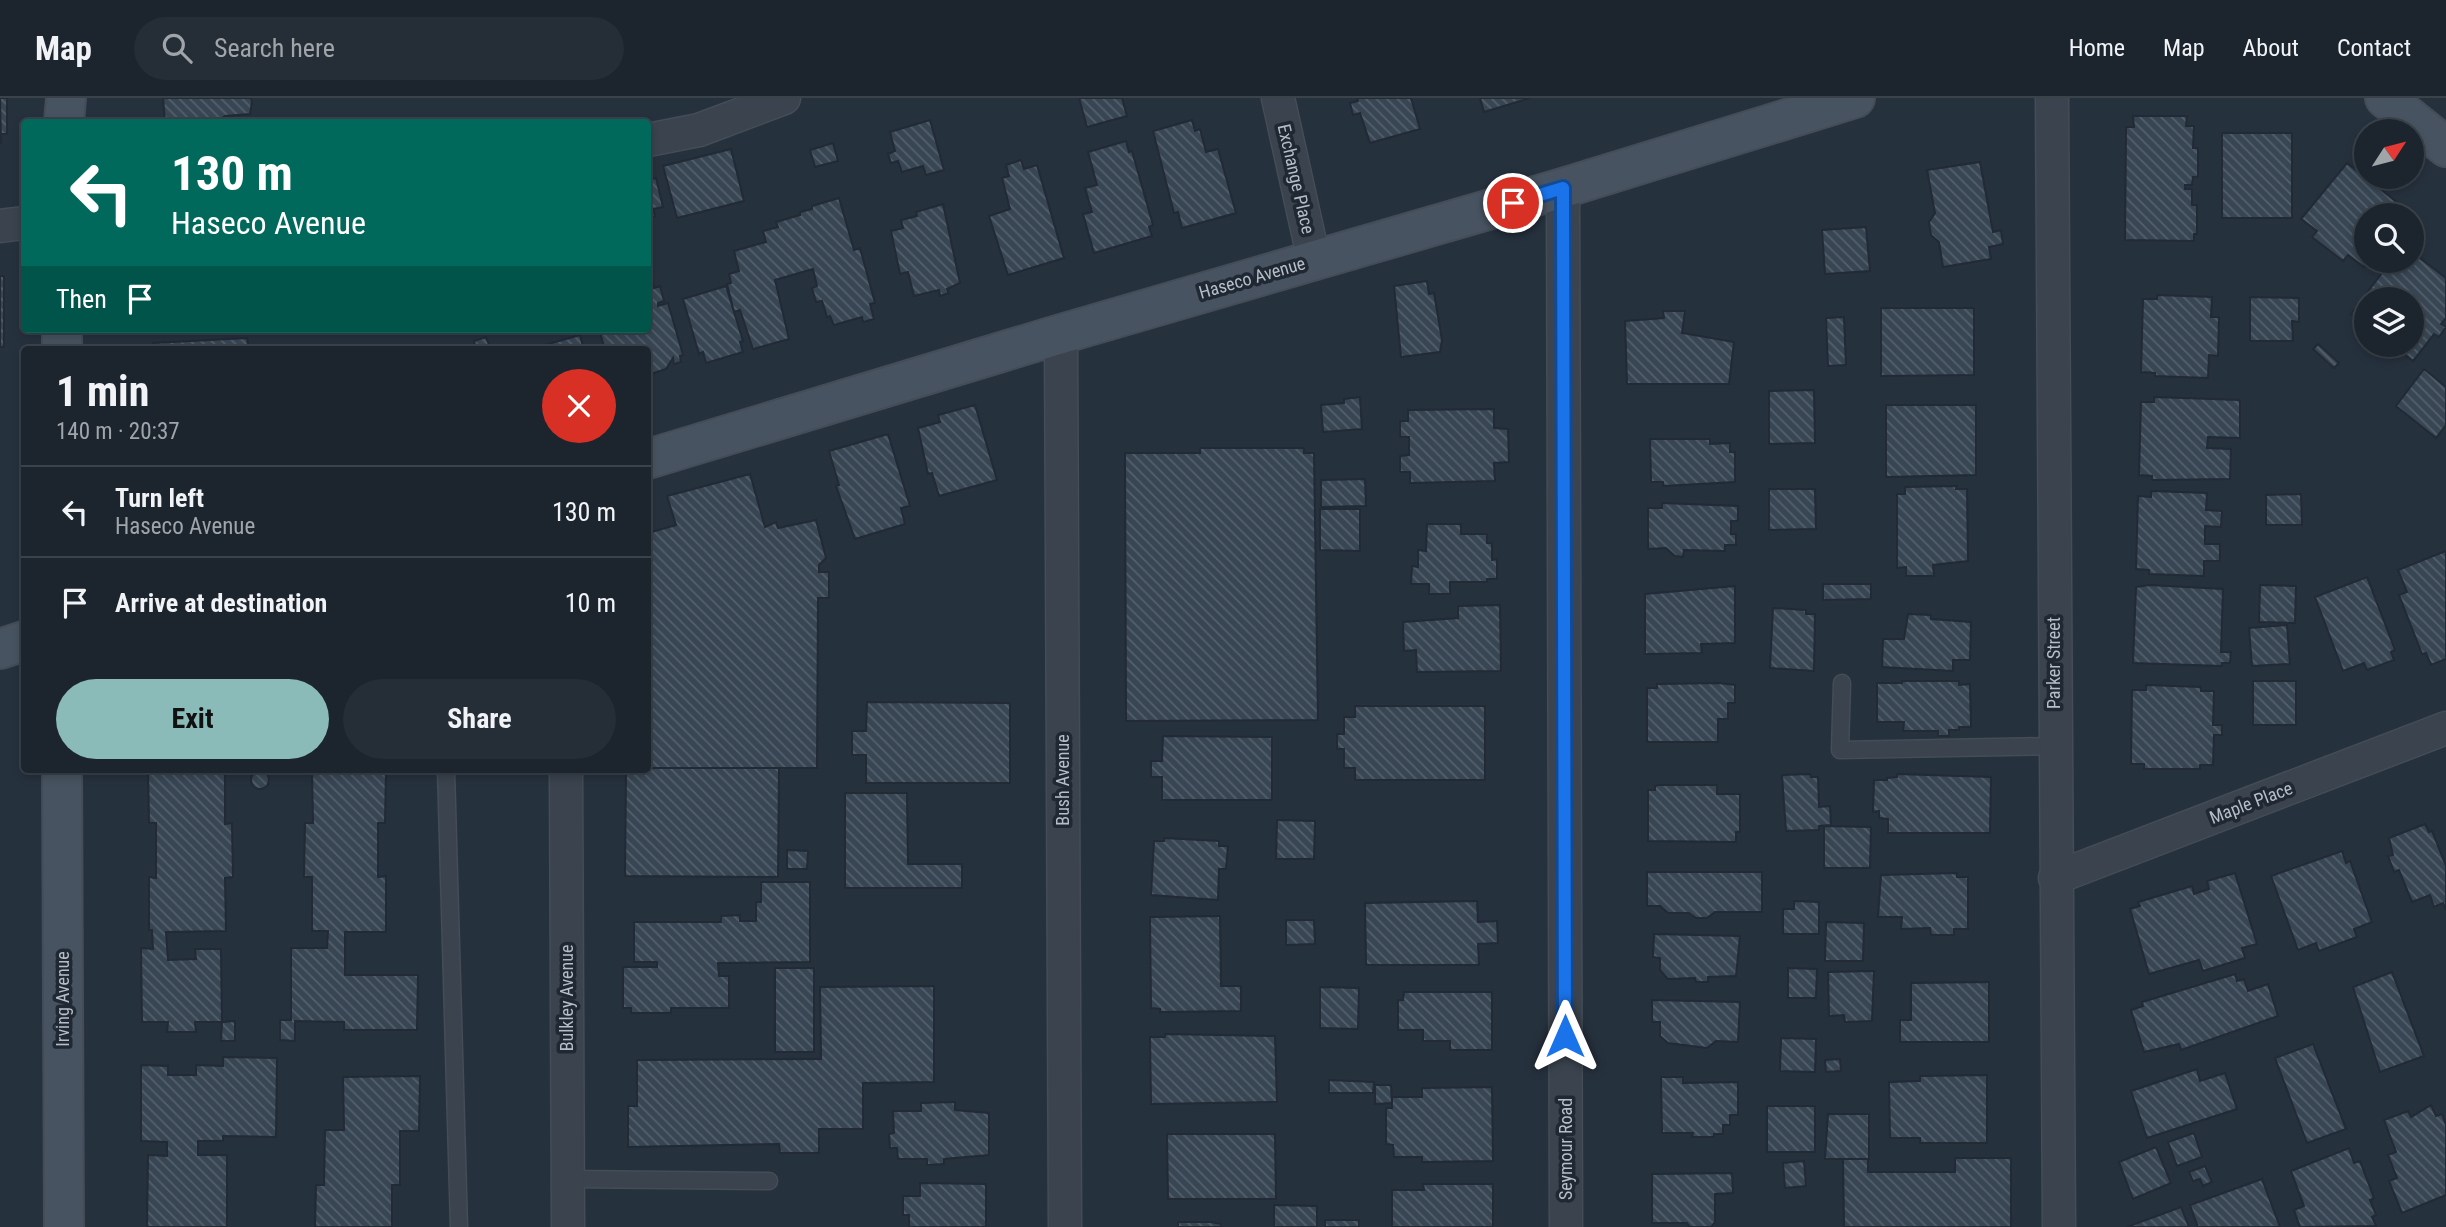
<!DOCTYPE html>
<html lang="en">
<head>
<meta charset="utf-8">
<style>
  :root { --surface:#1c252e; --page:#252d36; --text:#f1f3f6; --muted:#a0a5aa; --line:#3a424a; --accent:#8bbbb9 }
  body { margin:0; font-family:"Roboto Condensed",sans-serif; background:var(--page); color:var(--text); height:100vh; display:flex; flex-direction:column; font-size:26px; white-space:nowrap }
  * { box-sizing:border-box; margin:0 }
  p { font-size:23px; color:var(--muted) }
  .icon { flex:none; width:38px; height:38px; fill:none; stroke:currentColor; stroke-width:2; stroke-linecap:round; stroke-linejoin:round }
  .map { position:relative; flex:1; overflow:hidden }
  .side { position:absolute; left:21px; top:248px; width:630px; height:427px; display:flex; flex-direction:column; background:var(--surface); border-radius:7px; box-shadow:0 4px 10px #0003,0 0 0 2px var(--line) }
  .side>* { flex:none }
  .top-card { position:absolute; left:21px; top:21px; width:630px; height:214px; border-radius:7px; box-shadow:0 4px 10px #0003,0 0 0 2px var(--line); background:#00695c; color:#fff; overflow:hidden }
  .needle { width:46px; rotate:54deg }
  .fabs { position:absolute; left:2354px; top:21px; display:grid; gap:14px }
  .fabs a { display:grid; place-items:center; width:70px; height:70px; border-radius:50%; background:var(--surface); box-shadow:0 4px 10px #0003,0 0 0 2px var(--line); font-size:35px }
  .pin { position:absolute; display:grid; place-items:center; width:60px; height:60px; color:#fff; margin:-30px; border:4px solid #fff; border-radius:50%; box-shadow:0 2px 7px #0007 }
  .me { position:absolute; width:77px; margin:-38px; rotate:0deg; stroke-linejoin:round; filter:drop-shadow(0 0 5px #0008) }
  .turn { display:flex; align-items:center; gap:24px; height:147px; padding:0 35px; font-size:32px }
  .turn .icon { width:91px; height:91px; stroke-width:2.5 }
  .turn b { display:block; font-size:49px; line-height:60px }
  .then { display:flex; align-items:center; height:66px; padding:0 35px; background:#0003; gap:14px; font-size:26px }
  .round { display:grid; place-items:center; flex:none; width:74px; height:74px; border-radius:37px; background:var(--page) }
  .overview { display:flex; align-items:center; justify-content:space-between; height:119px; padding:0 35px }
  h1 { font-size:42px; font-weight:700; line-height:52px }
  .action { display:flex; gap:14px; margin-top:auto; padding:14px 35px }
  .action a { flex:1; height:80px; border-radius:42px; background:var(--accent); color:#111; font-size:28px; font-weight:700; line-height:80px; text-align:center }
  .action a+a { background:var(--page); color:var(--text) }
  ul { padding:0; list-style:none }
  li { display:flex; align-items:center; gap:21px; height:91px; padding:0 35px; border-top:2px solid var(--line) }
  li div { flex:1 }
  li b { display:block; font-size:26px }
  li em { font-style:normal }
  header { display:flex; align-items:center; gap:42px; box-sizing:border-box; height:98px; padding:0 35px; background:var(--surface); border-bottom:2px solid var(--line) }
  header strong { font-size:33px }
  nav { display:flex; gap:38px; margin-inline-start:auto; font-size:24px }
  .search { width:490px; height:63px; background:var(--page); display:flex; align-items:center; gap:18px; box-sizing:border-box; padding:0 24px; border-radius:38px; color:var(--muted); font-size:26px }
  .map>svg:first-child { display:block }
</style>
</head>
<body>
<header>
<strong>Map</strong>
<div class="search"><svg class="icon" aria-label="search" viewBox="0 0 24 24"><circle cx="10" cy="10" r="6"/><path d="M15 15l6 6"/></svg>Search here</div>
<nav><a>Home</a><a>Map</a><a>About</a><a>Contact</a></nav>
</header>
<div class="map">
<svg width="2446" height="1129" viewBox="0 0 2446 1129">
  <defs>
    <pattern id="building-back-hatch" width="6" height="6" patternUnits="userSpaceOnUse" patternTransform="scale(1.75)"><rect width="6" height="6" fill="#384654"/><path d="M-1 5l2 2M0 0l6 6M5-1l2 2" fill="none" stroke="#535f6b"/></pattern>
  </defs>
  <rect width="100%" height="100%" fill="#26313e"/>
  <path fill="url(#building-back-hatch)" stroke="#212a35" stroke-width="2" d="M0 0H7V36H1V46Z
    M163 0H251L252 4 250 16 225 18 217 24H165Z
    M1079 0H1122L1127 18 1087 29Z
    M1357 0H1411L1420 31 1370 45 1360 15 1353 17 1350 5 1358 3Z
    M1480 0H1530L1484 14Z
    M2133 18H2187L2186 28H2194L2193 50H2198V79H2193L2192 87H2185V91H2192V107H2197V136H2194V143L2125 142 2126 29H2134Z
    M930 22 944 72 926 77 923 68 902 74 898 63 891 65 888 56 895 53 890 34Z
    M1192 22 1195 33 1200 31 1206 54 1218 51 1236 115 1182 130 1178 114 1174 115 1153 33Z
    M2222 35H2292V120H2222Z
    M1126 43 1129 54 1132 53 1153 127 1149 129 1152 138 1094 155 1083 116 1092 114 1085 90 1097 87 1088 54Z
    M833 45 838 63 815 69 810 52Z
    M731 51 744 103 677 120 663 68Z
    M1021 62 1024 71 1037 67 1064 160 1008 177 989 118 1010 111 1002 80 1009 78 1006 67Z
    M1980 64 1993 134 2001 132 2003 146 1989 149 1991 161 1943 169 1939 144 1931 137 1929 124 1935 115 1927 72Z
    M2347 65 2407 112 2404 117H2366L2368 163 2364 169 2348 157 2343 163 2312 139 2317 133 2301 121Z
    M656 80 663 109 653 111 655 118 648 120V82Z
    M839 100 854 152 860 150 875 205 870 206 874 221 863 224 862 219 834 227 830 218 827 219 822 203 816 204 812 190 817 188 813 171 775 182 789 241 753 251 740 212 734 214 727 186 731 185 729 176 739 173 734 153 766 144 763 133 778 129 776 124 800 117V114L812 111V108Z
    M943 106 960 185 947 191 949 195 940 198 939 192 914 198 908 174 900 176 891 133 903 130 901 122 917 118 916 114Z
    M1866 129 1870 173 1825 176 1822 132Z
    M2412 154 2446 180V220L2441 226 2446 229 2439 239 2434 236 2413 263 2392 247H2412V201H2366V227L2351 216 2391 163H2412Z
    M0 178H4V249H0Z
    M652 183 654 190 660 188 664 203 658 205V208L668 205 683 257 680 258 681 264 674 266 673 260 666 271 648 277V252H605L599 231H648V184Z
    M1427 183 1429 196 1434 195 1442 242 1440 254 1401 259 1394 188Z
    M726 188 743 243 740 244 743 254 706 265 703 254 699 256 683 201Z
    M2157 197 2212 199 2211 219H2219L2218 258 2209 257 2208 280 2155 278V275L2141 274 2143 201H2157Z
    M2250 199 2299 200V224L2292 223 2293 243H2250Z
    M1881 210H1974V277L1881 278Z
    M1663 213H1685L1682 235 1734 244 1729 286H1627L1625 223 1664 220Z
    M1844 219 1846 267 1828 268 1826 220Z
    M580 237 584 252H527Z
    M486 239 490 249 495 248 496 252H476L474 243Z
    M247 240 249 252H142L153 250V245Z
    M2318 246 2339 265 2334 270 2313 251Z
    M2424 271 2446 289V327L2436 340 2396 308Z
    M1814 292 1815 345 1769 346V293Z
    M1360 299 1362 331 1323 334 1321 307 1344 305V301Z
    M2154 299 2240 302V340L2208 339 2207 350 2231 351 2230 381 2152 382V378L2139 377 2141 304H2154Z
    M975 307 997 382 939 398 932 375 928 376 918 330 940 324 938 317Z
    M1886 307H1976V377L1886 379Z
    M1494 311V330L1508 331 1509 364 1494 365 1495 383 1410 385V374H1400V358L1409 357V339H1400V323H1408V312Z
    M888 336 910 408 901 410 905 426 855 441 836 388 839 387 829 353Z
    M1650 341H1710V346L1730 345V354H1735V384L1663 388V384H1651Z
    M1200 350H1304V355H1314L1318 622 1126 623 1125 355H1200Z
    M750 376 765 429 776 424 778 430 816 422 826 460 819 467V474H829V500H818L817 670H648V435L676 427 667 398Z
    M1365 381 1366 408 1321 409V382Z
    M1957 388 1956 391H1967L1968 463 1933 467 1934 478H1906V469L1897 470V396H1905V389Z
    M1769 391H1815L1816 431 1769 432Z
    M2151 393 2207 395 2206 412 2222 413 2221 429 2205 428V446H2220V463H2204V478L2149 476V472L2136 471 2138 398 2151 399Z
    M2301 396 2302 427H2266V397Z
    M1662 405 1738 408V423H1731V436H1736V447H1725V453L1684 452 1683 459 1675 458 1666 450 1648 451V410H1662Z
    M1320 411H1360V453L1320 452Z
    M1427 426H1461V436H1487V445H1492V462L1497 461V481H1487V484H1450V496H1429V486H1411L1412 468 1418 469V452L1426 453Z
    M2446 453V561L2431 567 2426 555 2422 556 2399 497 2407 494 2398 472Z
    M2367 479 2395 552 2391 554 2394 562 2367 572 2364 565 2343 573 2315 499Z
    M1823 486H1871V501L1823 502Z
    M2149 487 2223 491 2221 554H2231L2230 565H2222V568L2133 565 2136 489Z
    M2260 487 2296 488 2295 525 2259 524Z
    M1735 488V545L1701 546 1702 555 1645 556V496Z
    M1500 507 1501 573 1417 574 1416 552 1404 553 1403 524 1458 520V508Z
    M1773 510 1806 512V516H1815L1814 573 1770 570Z
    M1908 516 1931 517V521L1971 524 1970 562H1953V573L1882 569 1883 541H1904Z
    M2287 527 2290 566 2252 568 2249 530Z
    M1902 583H1959V587L1970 586 1971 629H1959V632H1949V638H1938V633H1903L1904 624H1877V585H1902Z
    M2253 583H2296V627H2253Z
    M1719 585 1735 587V605H1728V621H1718V644H1647V590H1657V586Z
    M2146 587 2201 589V593H2214L2213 627H2222V637H2214L2213 667H2200V671H2144V666H2131L2132 592H2146Z
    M867 604 1010 605V685H866V657H852V633H866Z
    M1355 608H1485V682H1355V670H1344V651H1337V636H1344V619H1355Z
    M1163 638 1272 639V702H1162V679H1151V663H1162Z
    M648 670H779L778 779 625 778 626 672Z
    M225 672V726L232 725 233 779 225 780 226 833 166 834 168 862 196 861 195 851H221L222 924H195L196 934H167L168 924H142L141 850 153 851 152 832H149V779L156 780V725H149L148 673Z
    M312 672H386L385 725H378V779L386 778V834H345V877H418L417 932H344V924L295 923V943L280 942V922H291V850H327L328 833H312V779H304L305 725H313Z
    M251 682a9 9 0 1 1 18 0a9 9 0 1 1-18 0Z
    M1810 676 1811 679H1818L1819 709 1830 708 1831 727 1819 728V732L1786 733 1782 677Z
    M1897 676 1991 679 1990 735H1888V721L1879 720V713L1873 714 1874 682H1887V680L1897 679Z
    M1717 687V696H1740V734H1736V744L1648 743V692H1655V688L1658 687Z
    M845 695H907L908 766H962V790H845Z
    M1277 722 1315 723 1314 761H1276Z
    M2425 726 2429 734 2432 733 2446 768V812L2443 805 2434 809 2430 797 2412 804 2399 772 2394 774 2388 758 2393 757 2389 740Z
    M1824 728 1871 729 1870 770H1824Z
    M1164 740 1219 743V748H1228L1226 771H1219L1218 802 1151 797 1154 743H1164Z
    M787 752 808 753 807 771H787Z
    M2342 753 2346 765 2350 763 2372 824 2354 831 2357 839 2319 853 2316 845 2298 852 2271 778Z
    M1647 774H1762V814H1715L1707 820H1696L1689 815H1668L1660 808H1647Z
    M1957 775V779H1968V831H1954V837H1931L1930 830 1901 831 1902 819H1878L1881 777Z
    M2235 775 2257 846 2242 850 2245 860 2203 873 2199 862 2149 876 2130 811 2140 808 2138 804 2192 788 2194 796 2209 791 2207 783Z
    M761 784H810V864L718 865 719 878H729V910H671V915H631V910H623V869H657V864H634V824H721V818L740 817V823H756V804H761Z
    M1477 803 1478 824 1497 823 1498 845 1478 846 1479 867H1366L1365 805Z
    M1794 803 1819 804V836H1783V811H1794Z
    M1220 818 1221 888H1241V913L1160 914V911L1151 910 1150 819Z
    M1286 822H1314L1315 846 1286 847Z
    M1826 824 1864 825 1863 863H1825Z
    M1654 836 1740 838 1736 878 1708 879V884H1696L1695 880 1668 881 1660 872V860L1653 859Z
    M775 870H814V954H775Z
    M1788 870 1817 871 1816 900H1788Z
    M1874 873 1872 923 1845 924 1844 917 1829 918 1828 874Z
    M2392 874 2424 958 2380 974 2353 889Z
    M2235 876 2237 883 2244 881 2248 893 2268 886 2278 918 2181 952 2179 946 2144 954 2131 912 2143 908 2142 904Z
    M1989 884V944H1900V922H1911V885Z
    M934 888V984L863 985V1031H819V1055H780L779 1046 628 1049V1008H637V962L821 961 820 889Z
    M1320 889 1359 890 1358 931 1320 930Z
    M1404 894H1492V952H1450V943H1423V932H1398V902H1403Z
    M1652 902 1740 904 1738 944 1716 943 1707 950 1668 945 1660 938V924H1652Z
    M235 923V943H221L222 924Z
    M1165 936 1275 938 1277 1004 1151 1006 1150 939H1165Z
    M1781 940 1816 941 1815 974 1780 973Z
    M2313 946 2346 1031 2307 1045 2275 960Z
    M223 959 277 960 276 1039 223 1038V1043H198V1057H227V1129H147L148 1057 167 1058V1044L141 1043V967L168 968V977H196V967L223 968Z
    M1840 961 1841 973 1826 974 1825 962Z
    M2197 971 2200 983 2225 975 2237 1011 2147 1040 2131 993Z
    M1987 977V1045H1920V1040H1890L1889 984 1920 983V978Z
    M420 978 419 1033H400V1087H392V1129H315L316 1087H324L325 1032H344L343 979Z
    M1661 979H1683V985L1738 984V1017H1730V1027H1723V1036H1714V1039H1692L1693 1035H1662Z
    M1329 982 1374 984 1373 995H1329Z
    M1375 987H1391L1392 1005 1375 1006Z
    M1492 989 1493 1063 1422 1064V1059H1394L1393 1047 1386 1046V1010H1392V999H1422V990Z
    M955 1004V1012L989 1015V1057L944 1061V1066L927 1067V1061H898L897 1050H890L889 1036 894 1035 893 1013H921V1005Z
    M2431 1007 2436 1018 2442 1016 2446 1027V1097L2402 1115 2389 1083 2397 1080 2388 1057 2396 1054 2384 1022 2408 1013 2411 1019Z
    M1767 1008H1815V1054H1767Z
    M1828 1016H1869V1061H1825Z
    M2194 1035 2202 1059 2177 1068 2168 1044Z
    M1167 1036H1275L1276 1101H1168Z
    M2156 1049 2171 1085 2133 1101 2119 1064Z
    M2349 1050 2354 1065 2360 1063 2374 1100 2370 1102 2376 1117 2372 1119 2376 1128 2300 1129 2294 1112 2304 1108 2291 1073Z
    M1955 1060H2011V1129H1844L1843 1061H1868V1074H1955Z
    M1804 1063 1806 1088 1785 1090 1783 1065Z
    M2205 1068 2212 1084 2203 1088 2200 1081 2193 1083 2189 1074Z
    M1732 1075 1733 1095 1715 1096V1124L1711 1129H1690L1687 1125H1652V1076Z
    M2262 1081 2280 1129H2198L2190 1107Z
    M920 1085 986 1086V1129H909V1117H903V1098H920Z
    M1423 1086H1493V1129H1392V1092H1424Z
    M1274 1107 1317 1108V1129H1274Z
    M2181 1109 2189 1129H2127Z
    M1325 1122H1359V1129H1325Z
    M1178 1124H1211L1221 1126V1129H1178Z"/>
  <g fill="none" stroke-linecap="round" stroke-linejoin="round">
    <g stroke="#434c57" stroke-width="19">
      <path id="lane" d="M1842 585 1840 652 2054 648
        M446 672 459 1129
        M568 1081 769 1083"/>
    </g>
    <g stroke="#434c57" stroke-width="35">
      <path id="street" d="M1278 0 1314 162
        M2052 0 2059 1129
        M648 42 699 32 784 0
        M1563 90 1566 1129
        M0 128 24 125
        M1061 236 1065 1129
        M566 672 568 1129
        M2055 780 2446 630"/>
    </g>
    <g stroke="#434c57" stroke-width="42">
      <path id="secondary" d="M2385 0 2446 49
        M64 24 66 0
        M62 231V252
        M648 361 1061 236 1563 90 1855 0
        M0 551 24 543
        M62 672 64 1129"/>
    </g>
    <use href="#lane" stroke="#3a434e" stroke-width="16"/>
    <use href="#street" stroke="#3a434e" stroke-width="32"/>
    <use href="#secondary" stroke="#485361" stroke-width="38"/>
  </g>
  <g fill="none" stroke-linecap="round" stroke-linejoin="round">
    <g stroke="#114b97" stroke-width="18">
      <path id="route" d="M1513 105 1563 90 1565 938"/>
    </g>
    <use href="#route" stroke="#1a73e8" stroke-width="12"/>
  </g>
  <g text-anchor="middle" stroke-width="7" stroke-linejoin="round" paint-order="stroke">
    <g font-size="18" fill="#b6bec9" stroke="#1f2833">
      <text transform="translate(1296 81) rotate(77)" y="6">Exchange Place</text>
      <text transform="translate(1252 180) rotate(-16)" y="6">Haseco Avenue</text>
      <text transform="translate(2054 565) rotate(-90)" y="6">Parker Street</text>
      <text transform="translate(1063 682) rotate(-90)" y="6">Bush Avenue</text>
      <text transform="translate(2251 705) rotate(-21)" y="6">Maple Place</text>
      <text transform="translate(567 900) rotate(-90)" y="6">Bulkley Avenue</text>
      <text transform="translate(63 901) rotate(-90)" y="6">Irving Avenue</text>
      <text transform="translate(1566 1051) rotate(-90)" y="6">Seymour Road</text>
    </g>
  </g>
</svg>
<div class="fabs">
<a><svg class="needle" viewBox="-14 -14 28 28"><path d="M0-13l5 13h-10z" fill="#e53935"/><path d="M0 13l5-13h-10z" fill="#a0a5aa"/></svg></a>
<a><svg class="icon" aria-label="search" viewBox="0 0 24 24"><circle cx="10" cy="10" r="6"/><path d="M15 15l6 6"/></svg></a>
<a><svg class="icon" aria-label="layers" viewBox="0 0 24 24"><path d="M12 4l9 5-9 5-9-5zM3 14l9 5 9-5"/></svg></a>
</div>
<div class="pin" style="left:1513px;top:105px;background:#d93025"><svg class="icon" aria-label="arrive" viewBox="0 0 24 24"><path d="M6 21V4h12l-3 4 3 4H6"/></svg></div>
<svg class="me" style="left:1565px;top:938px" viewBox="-20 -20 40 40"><path d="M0-17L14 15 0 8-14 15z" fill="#1a73e8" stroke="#fff" stroke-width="4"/></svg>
<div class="top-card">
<div class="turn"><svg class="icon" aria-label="left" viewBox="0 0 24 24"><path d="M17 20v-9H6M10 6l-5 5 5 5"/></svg><div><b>130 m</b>Haseco Avenue</div></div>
<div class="then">Then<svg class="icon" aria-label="arrive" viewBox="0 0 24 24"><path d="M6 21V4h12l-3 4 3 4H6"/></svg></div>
</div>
<section class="side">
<div class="overview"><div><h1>1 min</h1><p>140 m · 20:37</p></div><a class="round" style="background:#d93025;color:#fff"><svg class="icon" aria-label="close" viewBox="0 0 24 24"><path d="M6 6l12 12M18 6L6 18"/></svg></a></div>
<ul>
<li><svg class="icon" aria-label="left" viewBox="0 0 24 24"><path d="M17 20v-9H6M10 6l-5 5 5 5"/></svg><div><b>Turn left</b><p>Haseco Avenue</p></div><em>130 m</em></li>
<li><svg class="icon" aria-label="arrive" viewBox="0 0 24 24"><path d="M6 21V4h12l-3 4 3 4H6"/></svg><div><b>Arrive at destination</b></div><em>10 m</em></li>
</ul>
<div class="action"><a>Exit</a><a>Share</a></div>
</section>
</div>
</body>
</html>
